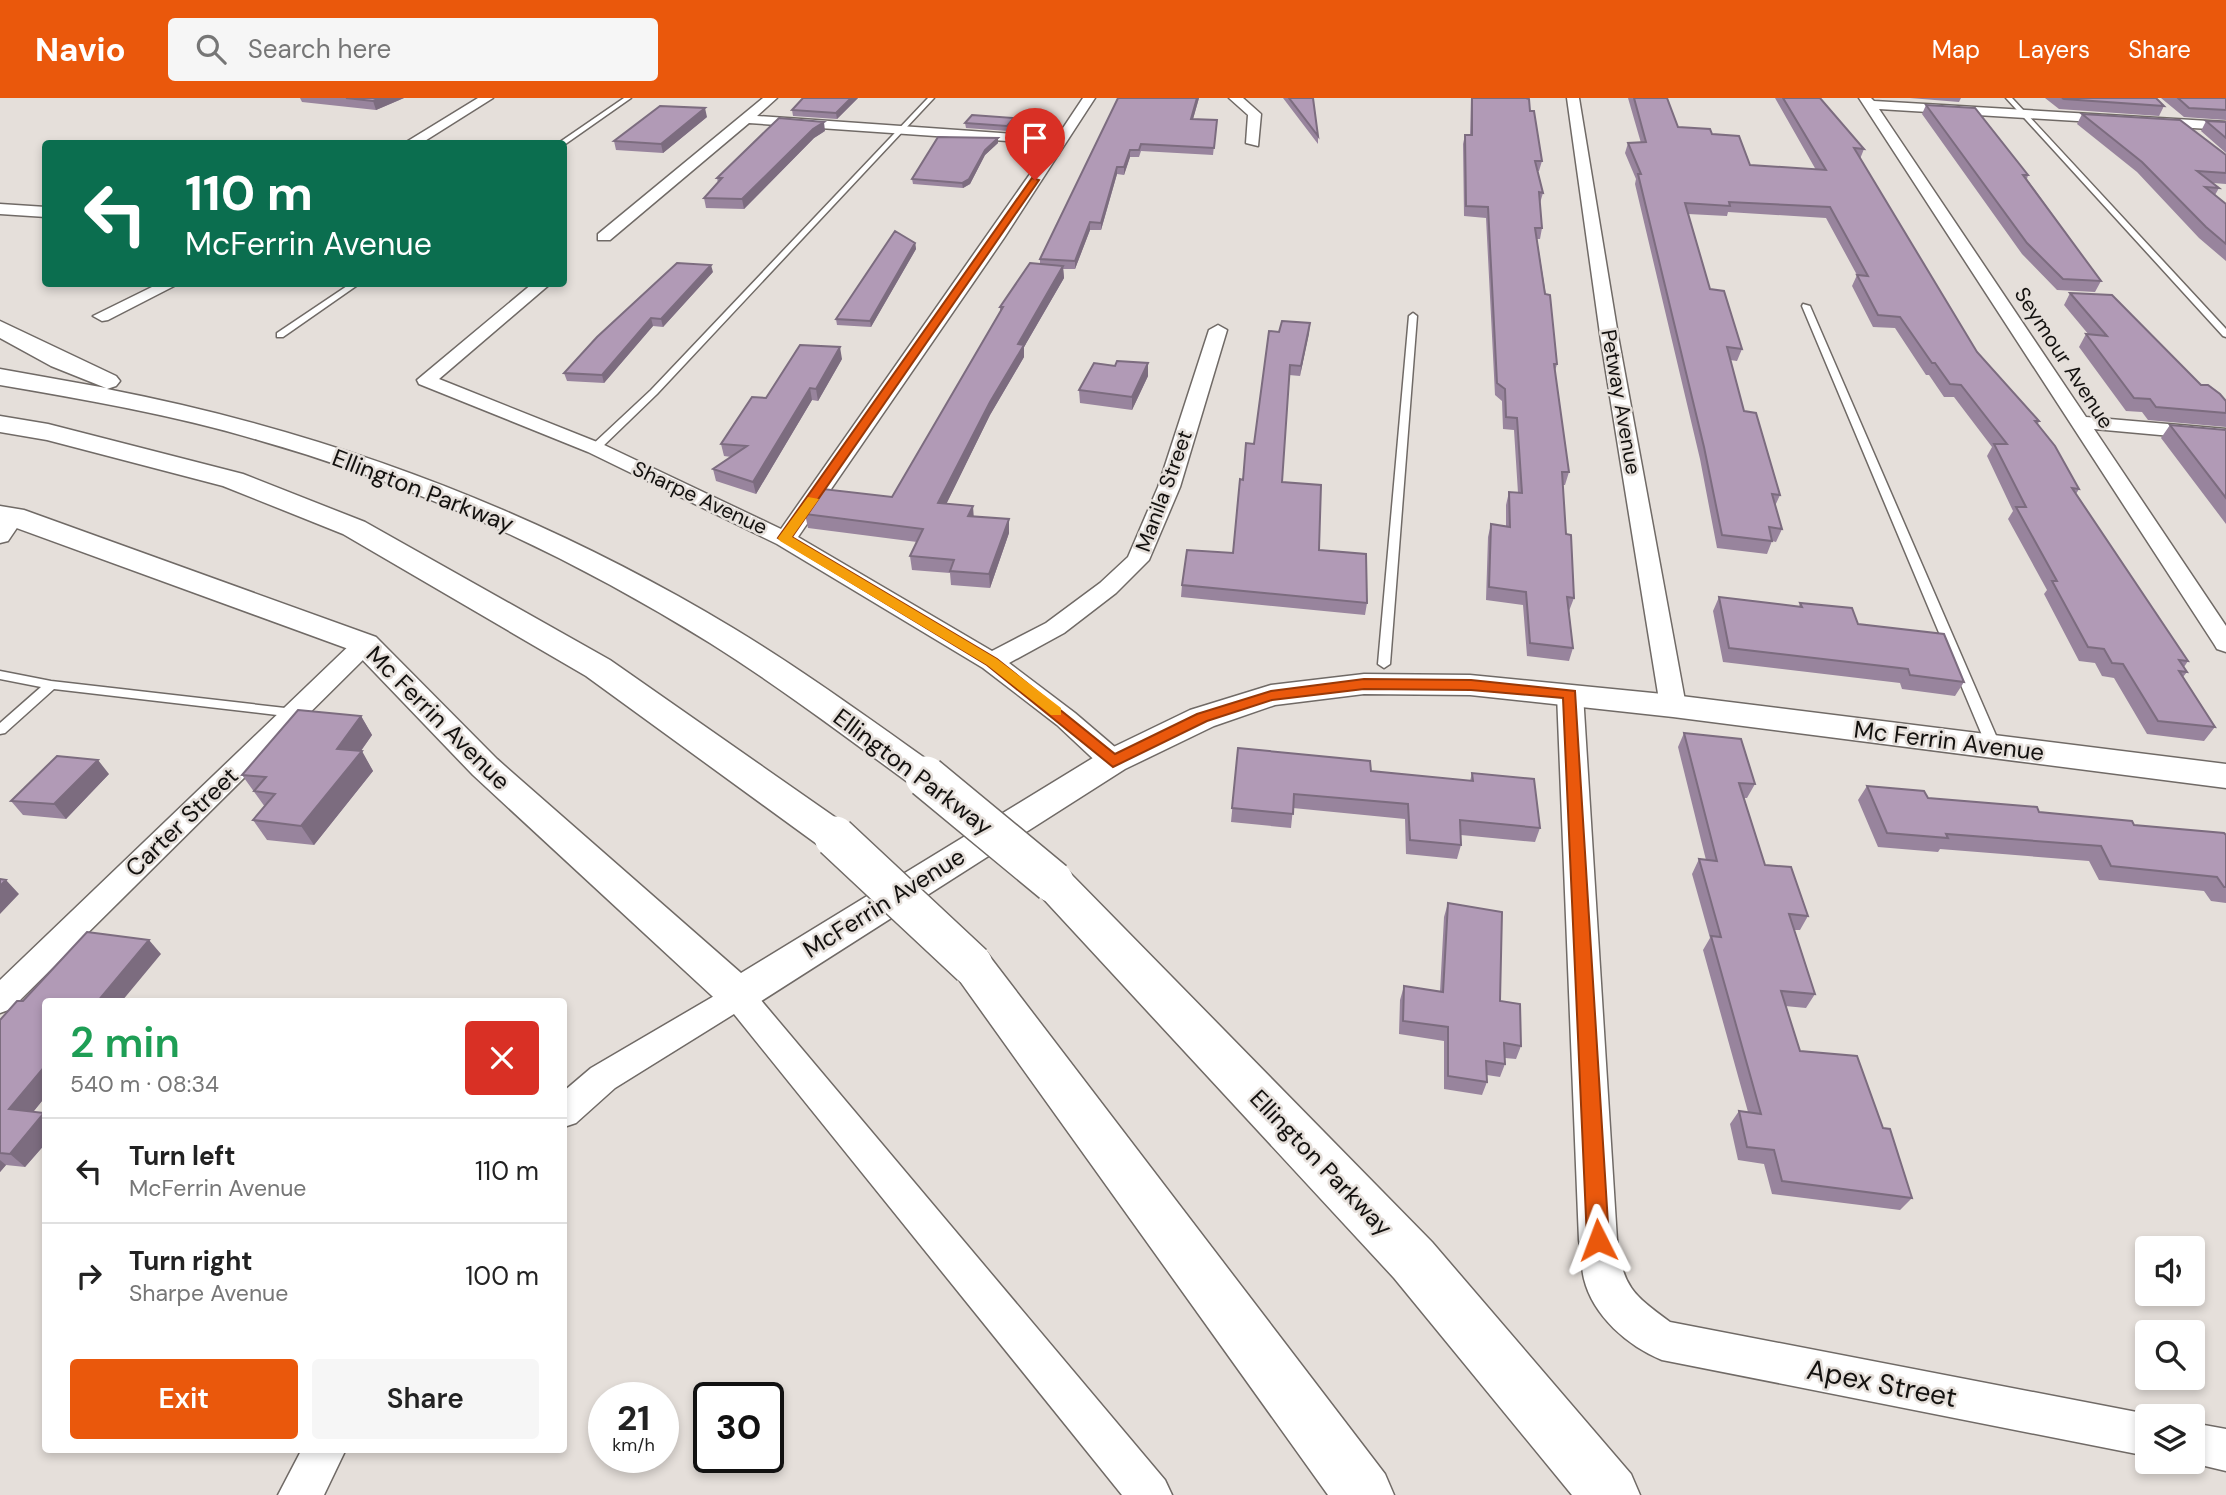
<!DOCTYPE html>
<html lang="en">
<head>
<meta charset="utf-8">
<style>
  :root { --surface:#fff; --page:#f6f6f6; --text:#222; --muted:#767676; --line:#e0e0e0; --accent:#ea580c }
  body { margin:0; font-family:"DM Sans",sans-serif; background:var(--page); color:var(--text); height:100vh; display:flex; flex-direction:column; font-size:26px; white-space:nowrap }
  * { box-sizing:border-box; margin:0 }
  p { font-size:23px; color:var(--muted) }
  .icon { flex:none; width:38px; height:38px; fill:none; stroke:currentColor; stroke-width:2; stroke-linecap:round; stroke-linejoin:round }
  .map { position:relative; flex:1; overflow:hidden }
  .side { position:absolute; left:42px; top:900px; width:525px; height:455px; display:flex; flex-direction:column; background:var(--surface); border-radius:7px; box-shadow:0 4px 10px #0003 }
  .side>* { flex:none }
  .top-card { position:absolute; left:42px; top:42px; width:525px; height:147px; border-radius:7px; box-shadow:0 4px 10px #0003; background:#0b6e4f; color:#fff; overflow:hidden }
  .tools { position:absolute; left:2135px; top:1138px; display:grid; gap:14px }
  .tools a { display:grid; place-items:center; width:70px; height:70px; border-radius:7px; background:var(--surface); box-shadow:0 4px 10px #0003; font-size:35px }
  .speed { position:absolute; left:588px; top:1284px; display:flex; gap:14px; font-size:35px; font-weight:700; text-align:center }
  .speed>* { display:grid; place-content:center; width:91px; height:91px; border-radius:50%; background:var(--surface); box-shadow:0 4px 10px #0003; line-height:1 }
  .speed small { font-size:18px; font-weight:400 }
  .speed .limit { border:4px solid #111; border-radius:10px; background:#fff; color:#111 }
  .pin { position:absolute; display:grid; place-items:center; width:60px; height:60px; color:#fff; margin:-72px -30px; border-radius:50% 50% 50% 0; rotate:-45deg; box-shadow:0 0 7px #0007 }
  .pin .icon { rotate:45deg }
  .me { position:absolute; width:77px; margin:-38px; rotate:357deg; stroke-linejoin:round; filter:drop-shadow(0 0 5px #0008) }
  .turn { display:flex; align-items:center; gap:24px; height:147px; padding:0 28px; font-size:32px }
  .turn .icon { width:91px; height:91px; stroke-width:2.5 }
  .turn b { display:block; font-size:49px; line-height:60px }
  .round { display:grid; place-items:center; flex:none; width:74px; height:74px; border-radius:7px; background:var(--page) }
  .overview { display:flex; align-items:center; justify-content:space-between; height:119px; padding:0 28px }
  h1 { font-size:42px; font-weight:600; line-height:52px; color:#1e9e55 }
  .primary-button { display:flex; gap:14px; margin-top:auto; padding:14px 28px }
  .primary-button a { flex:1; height:80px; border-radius:7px; background:var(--accent); color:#fff; font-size:28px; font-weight:600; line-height:80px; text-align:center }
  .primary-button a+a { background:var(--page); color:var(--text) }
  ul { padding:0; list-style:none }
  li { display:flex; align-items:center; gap:21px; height:105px; padding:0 28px; border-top:2px solid var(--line) }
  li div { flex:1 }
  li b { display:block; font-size:26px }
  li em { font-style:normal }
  header { display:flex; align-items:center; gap:42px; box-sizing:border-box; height:98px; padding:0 35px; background:var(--accent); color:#fff }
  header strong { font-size:33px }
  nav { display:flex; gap:38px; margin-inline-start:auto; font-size:24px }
  .search { width:490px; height:63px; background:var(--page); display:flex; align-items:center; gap:18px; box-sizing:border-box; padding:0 24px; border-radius:7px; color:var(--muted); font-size:26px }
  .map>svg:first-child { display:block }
</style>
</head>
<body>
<header>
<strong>Navio</strong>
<div class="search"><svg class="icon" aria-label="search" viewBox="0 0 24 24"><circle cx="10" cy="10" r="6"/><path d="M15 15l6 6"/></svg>Search here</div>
<nav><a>Map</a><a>Layers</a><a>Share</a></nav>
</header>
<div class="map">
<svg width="2226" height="1397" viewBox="0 0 2226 1397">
  <rect width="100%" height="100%" fill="#e5dfda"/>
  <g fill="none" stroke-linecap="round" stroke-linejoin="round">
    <g stroke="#706a66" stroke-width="3">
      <path id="service" d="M624 0H631L564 47 557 46Z
        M928 0H934L657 296 599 352H591V348L651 292Z
        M2006 0H2012L2226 231V239L2223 238Z
        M350 186H359L283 239H277V235Z
        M1803 206 1810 208 2001 649 1999 652H1989L1987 649 1802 208Z
        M1413 215 1417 218 1390 566 1384 570 1378 566 1409 218Z
        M0 573 51 583 294 611 301 615 294 619 54 591 5 635 0 636V625L41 589 0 581Z"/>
    </g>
    <g stroke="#706a66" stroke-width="3">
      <path id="minor" d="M478 0H493L420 46H403Z
        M763 0H777L757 18 1057 39 1083 0H1095L1004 140 798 439 992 553 1046 525 1100 485 1128 459 1158 389 1209 232 1218 227 1227 232 1180 389 1149 462 1116 495 1064 535 1009 565 1075 615 1123 656 1127 663 1123 670 1113 672 1103 670 1057 627 983 570 777 446 588 354 419 286 417 282 532 186H550L439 281 602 346 781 431 1051 46 749 25 610 142H598V136Z
        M1229 0H1243L1261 16 1258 48 1246 45 1248 17Z
        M1567 0H1579L1619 243 1686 608 1682 614 1673 617 1664 614 1660 608 1601 243Z
        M1859 0H1871L1874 3 2226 24V32L1879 11 2086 319 2226 331V343L2094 331 2226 528V554L2217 551 2214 546Z
        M0 106 46 109V119L0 116Z
        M158 186H178L108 222 102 223 93 218Z
        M14 411 25 418 8 443 0 445V422L6 413Z
        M365 538 374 541 377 546 374 551 11 911 0 915V882L356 541Z
        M1570 588 1579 590 1583 596 1617 1142C1623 1189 1632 1196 1670 1224L2147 1316 2151 1318H2147V1358L1662 1262C1628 1248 1593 1218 1584 1181 1581 1168 1581 1154 1579 1142L1557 596 1561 590Z
        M738 884 749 888 1165 1382 1172 1397H1122L734 916 615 990 576 1025 564 1029V993L591 970Z
        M2193 1325 2226 1331V1373L2184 1363H2193Z
        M302 1351H346L324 1397H278Z"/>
    </g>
    <g stroke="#706a66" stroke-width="3">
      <path id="tertiary" d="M0 408 24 412 376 539 497 661 741 875 1101 655 1190 612 1271 587 1364 576 1470 577 1673 597 2226 666V690L1673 619 1470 597 1364 596 1275 607 1214 628 1125 671 752 909 738 914 724 909 473 677 354 553 0 424Z"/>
    </g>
    <g stroke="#706a66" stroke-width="3">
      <path id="motorway" d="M0 223 116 278 120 283 116 288 107 291C329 334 539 413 733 530 804 573 871 622 939 670L945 679 939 688 926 692 913 688C846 639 780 589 710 545 570 458 417 387 258 342 174 317 87 302 0 287V271L106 290 51 268 0 240Z
        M0 318 48 326 243 376 365 424 610 562 849 729 855 739 849 749 835 753 821 749 586 578 343 436 223 388 47 342 0 334Z
        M1053 768 1068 773 1432 1144 1631 1376 1640 1397H1572L1394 1180 1038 795 1032 784 1038 773Z
        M972 850 987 855 1385 1376 1394 1397H1328L957 879 950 867 957 855Z"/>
    </g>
    <use href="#service" fill="#fff" fill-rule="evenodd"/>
    <use href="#minor" fill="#fff" fill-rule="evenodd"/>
    <use href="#tertiary" fill="#fff" fill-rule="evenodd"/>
    <use href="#motorway" fill="#fff" fill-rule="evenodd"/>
    <g stroke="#706a66" stroke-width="44" stroke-linecap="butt">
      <path id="motorway-bridge" d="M926 679 1053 784
        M835 739 972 867"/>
    </g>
    <use href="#motorway-bridge" stroke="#fff" stroke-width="41"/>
  </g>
  <path fill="#98849d" d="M300 0H404L376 12 302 4Z
    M803 0H858L837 21 793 18 792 12Z
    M1118 0H1199L1193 21 1217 22 1213 57 1141 53 1139 59H1130L1124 77 1117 76 1101 132H1090L1075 171H1063L1064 180 1024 249V259L990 317 946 406 973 408V419L1009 435 990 490 951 487 950 475 912 472 910 458 917 444 808 430 805 416 892 399 1000 214V209L1040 166V161Z
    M1283 0H1313L1318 38V46Z
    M1471 0H1526L1542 63 1539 73H1537L1543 95 1540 105 1542 130 1540 141H1537L1557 266 1555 273 1569 374 1565 387H1563L1566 436 1574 500 1569 513 1573 550 1569 563 1527 558 1523 507 1486 502 1488 439 1491 426 1506 428V407L1509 394 1518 395 1514 332 1503 331 1502 303 1495 297 1486 120 1464 118 1463 46 1465 37H1470Z
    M1628 0H1667L1678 29 1712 36 1750 67 1816 72 1775 0H1820L1864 51 1860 61 1977 254 2039 323 2038 326 2079 391 2076 396 2188 563 2184 569 2187 574 2183 579 2215 629 2204 643 2147 636 2114 580 2102 578 2095 565 2079 563 2044 496 2047 492 2008 421 2013 413 1987 358 1992 349 1954 299H1944L1929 277H1926L1895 230 1873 229 1852 188 1857 177 1826 120 1728 114 1727 118 1688 116 1710 191 1742 251 1737 263 1730 262 1744 313 1780 397 1775 408 1782 431 1776 444 1772 443 1767 456 1717 450 1700 361 1635 86 1636 81 1625 55 1628 45H1641Z
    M1910 0H1961L1959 4Z
    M2045 0H2156L2164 8 2159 18 2059 11Z
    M2161 0H2226V22L2184 19Z
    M1926 7 2028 77 2027 81 2101 183 2095 194 2057 192 2022 156 1922 16Z
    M2082 16 2226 57V86L2213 85 2219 90 2215 97 2226 106V163L2199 140 2137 74 2077 26Z
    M707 19 663 55 616 52 614 43Z
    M1014 20V25L1008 33 966 30 965 25Z
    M2206 23 2226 24V55L2201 33Z
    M825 33 814 40 744 111 706 110 704 100 718 85 717 80Z
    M998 40V45L985 57 970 86 963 90 913 86 912 81Z
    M915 145 916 151 871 229 837 227 836 221Z
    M713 174 663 229 653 228 604 285 567 283 564 275Z
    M2070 195 2201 287 2226 303V329L2148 322 2142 314 2126 313 2079 249 2086 236 2089 237 2064 207Z
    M1310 225 1300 278 1289 277 1282 384 1319 452 1367 505 1365 517 1181 499 1182 487 1233 455 1243 382 1254 346 1279 234Z
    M842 261 818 303 812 302 756 396 716 383 713 371 731 359 724 358 721 346 766 300Z
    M1148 265V278L1132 312 1080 305 1079 292 1115 268Z
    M2170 327 2226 332V426L2161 340Z
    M1719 499 1799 509 1800 505 1858 526 1964 584 1955 598 1902 591 1900 585 1723 564 1713 513Z
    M361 618 372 637 361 653 373 673 314 747 267 742 253 722 265 709 242 677Z
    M1684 635 1755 686 1747 700H1744L1765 767 1808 818 1800 832H1794L1815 896 1806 910 1785 908 1800 953 1883 1030 1912 1100 1900 1112 1772 1096 1764 1066 1738 1062 1730 1026 1739 1013 1748 1014 1703 852 1710 840 1692 776 1699 761 1706 762 1678 649Z
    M1238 650 1371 673 1470 683 1472 675 1540 730 1535 744 1461 737V747L1457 761 1406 756 1405 721 1293 710 1291 730 1231 724Z
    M109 676 66 721 23 717 11 703Z
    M1867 688 1928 700 2134 727 2226 737V805L2211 803 2204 793 2099 782 2089 763 1940 751 1938 754 1878 749 1858 702Z
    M1448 805 1500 903 1521 948 1516 961 1505 960V966L1500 979 1487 977V984L1482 997 1444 991V943L1399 936 1400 902 1404 888 1440 894 1444 819Z
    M161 856 46 903V998L33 1014 44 1015 46 1017V1045L25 1069 6 1067 0 1074V922L23 903Z"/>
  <path fill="#7c6c7f" d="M380 0H404L376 12 373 3Z
    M851 0H858L837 21 836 15Z
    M1197 0H1199L1191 28V21Z
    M705 10 707 19 663 55 661 46Z
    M1014 20V25L1008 33 1007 28Z
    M824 24 825 33 814 40 744 111 742 101 813 31Z
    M998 40V45L985 57 970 86 963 90 962 85 985 52Z
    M1130 52V59L1124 77V69Z
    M1117 69V76L1101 132V125Z
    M1090 124V132L1075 171V163Z
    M915 145 916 151 871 229 870 223Z
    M711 167 713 174 663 229 661 221Z
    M1063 168 1064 180 1024 249V259L990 317 940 419 938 405 1018 246Z
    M651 220 653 228 604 285 602 277Z
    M1310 225 1309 236 1300 278 1301 268Z
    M840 249 842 261 818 303 816 291Z
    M1148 265V278L1132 312V299Z
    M810 290 812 302 756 396 753 384Z
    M973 408 974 422 968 418Z
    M1009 421V435L990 490 989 476Z
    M361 618 372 637 355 661 362 653 373 673 314 747 301 728 337 651Z
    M98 662 109 676 66 721 54 706Z
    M6 782 19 796 0 816V788Z
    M149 842 161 856 122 903H98Z
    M46 967V998L25 1024 9 1011Z
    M44 1015 46 1017V1045L25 1069 10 1056Z
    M0 1062 6 1067 0 1074Z"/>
  <path fill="#b19ab6" stroke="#7c6c7f" stroke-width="2" d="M346 0H380L373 3Z
    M803 0H851L836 15 792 12Z
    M1118 0H1197L1191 21 1217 22 1214 50 1141 46 1139 52H1130L1124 69H1117L1101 125 1090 124 1075 163 1040 161Z
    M1289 0H1313L1318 38Z
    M1472 0H1526L1529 1 1530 13H1534L1542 63H1535L1543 95 1539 94 1542 130H1535L1545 196 1550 197 1557 266H1554L1569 374H1562L1566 436 1571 437 1574 500 1567 499 1573 550 1530 545 1526 494 1489 489 1491 426 1510 429 1509 394 1522 395 1517 320 1506 319 1505 291 1497 285 1488 109 1466 108 1465 37H1472Z
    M1634 0H1667L1678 29 1710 31 1712 36 1739 38 1750 67 1826 72 1783 0H1820L1864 51 1854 50 1977 254 2039 323H2035L2055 348 2079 391 2072 390 2188 563 2179 562 2187 574 2179 573 2215 629 2158 623 2123 566 2112 565 2104 551 2088 549 2052 483H2057L2016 409H2026L1994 346H2007L1961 287 1950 286 1935 265H1932L1900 219 1878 217 1857 177 1868 178 1830 109 1729 104 1730 108 1685 105 1710 191 1724 193 1742 251 1727 249 1744 313 1756 315 1780 397 1772 396 1782 431 1769 429 1772 443 1722 437 1704 349 1638 76H1641L1628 45 1646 44Z
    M2062 0H2156L2164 8 2064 1Z
    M2178 0H2226V12L2189 10Z
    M1926 7 1975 10 2028 77H2023L2101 183 2063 181 2027 145Z
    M660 8 705 10 661 46 614 43Z
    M2082 16 2180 22 2226 57V75L2197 73 2219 90 2205 89 2226 106V146L2206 129 2142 64Z
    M972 17 1014 20 1007 28 965 25Z
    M779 20 824 24 813 31 742 101 704 100 722 80H717Z
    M2206 23 2226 24V40Z
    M938 39 998 40 985 52 969 81 962 85 912 81Z
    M895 133 915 145 870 223 836 221Z
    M677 165 711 167 661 221 651 220 602 277 564 275 597 239Z
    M1030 165 1063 168 1018 246 1024 247 990 304 938 405 973 408 968 418 1009 421 989 476 950 473 954 462 910 458 923 431 805 416 823 391 892 399 1003 209H1000Z
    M2070 195 2112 197 2201 287H2208L2220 296 2226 303V315L2156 309 2150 301 2134 300 2086 236 2107 238Z
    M1282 223 1310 225 1301 268 1290 267 1282 384 1321 387 1319 452 1366 456 1367 505 1182 487 1187 452 1233 455 1240 381 1243 382 1246 345 1254 346 1269 233 1279 234Z
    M800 247 840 249 816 291 810 290 753 384 713 371 747 348 721 346 752 299 766 300Z
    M1117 263 1148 265 1132 299 1079 292 1094 265 1115 268Z
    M2170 327 2226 332V400Z
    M1719 499 1802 509 1800 505 1852 510 1858 526 1944 536 1964 584 1910 577 1908 571 1729 550Z
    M298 612 361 618 337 651 362 653 301 728 253 722 275 696 254 693 266 679 242 677Z
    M1684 635 1741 641 1755 686 1739 685 1765 767 1791 769 1808 818 1789 816 1815 896 1781 893 1800 953 1857 958 1883 1030 1890 1031 1912 1100 1782 1083 1774 1052 1747 1049 1739 1013 1761 1016 1711 838 1721 839 1699 761 1717 763Z
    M1238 650 1370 663 1371 673 1473 683 1472 675 1534 681 1540 730 1460 722 1461 747 1410 742 1408 706 1294 696 1293 716 1232 710Z
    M57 658 98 662 54 706 11 703Z
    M1867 688 1924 693 1928 700 2037 709 2039 714 2132 723 2134 727 2224 735 2226 737V789H2224L2217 779 2111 768 2101 748 1946 736 1948 740 1887 735Z
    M0 781 6 782 0 788Z
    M1448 805 1502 814 1500 903 1520 906 1521 948 1504 945 1505 966 1486 963 1487 984 1448 978V929L1403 923 1404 888 1443 894Z
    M87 834 149 842 98 903H46V967L9 1011 44 1015 10 1056 0 1055V922L17 903H23Z"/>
  <path fill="#ea580c" stroke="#983908" stroke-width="2" d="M1032 80 1039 82 792 439 997 561 1115 656 1197 616 1271 593 1364 581 1471 582 1575 593 1609 1142 1606 1149 1598 1152 1591 1149 1587 1142 1563 600 1471 592 1364 591 1272 602 1207 623 1113 669 987 567 778 440Z"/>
  <path fill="#f59e0b" d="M808 399 819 401 792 439 997 561 1061 610V617H1051L987 567 780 443 778 440Z"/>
  <g text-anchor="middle" stroke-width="5" stroke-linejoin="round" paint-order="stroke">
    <g font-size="21" fill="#13110f" stroke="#e5dfda">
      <text transform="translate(2064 260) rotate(57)" y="7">Seymour Avenue</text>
      <text transform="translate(1621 304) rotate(80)" y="7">Petway Avenue</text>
      <text transform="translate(1164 393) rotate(-70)" y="7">Manila Street</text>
      <text transform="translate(700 400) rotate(25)" y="7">Sharpe Avenue</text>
    </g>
    <g font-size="24" fill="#13110f" stroke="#e5dfda">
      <text transform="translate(423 393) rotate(21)" y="8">Ellington Parkway</text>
      <text transform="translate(438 620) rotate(45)" y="8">Mc Ferrin Avenue</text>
      <text transform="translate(1949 643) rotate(7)" y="8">Mc Ferrin Avenue</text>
      <text transform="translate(913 674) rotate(37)" y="8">Ellington Parkway</text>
      <text transform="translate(182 724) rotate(-44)" y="8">Carter Street</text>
      <text transform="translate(884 805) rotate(-32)" y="8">McFerrin Avenue</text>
      <text transform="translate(1321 1065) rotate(46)" y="8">Ellington Parkway</text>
    </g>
    <g font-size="28" fill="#13110f" stroke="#e5dfda">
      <text transform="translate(1882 1285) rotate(11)" y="10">Apex Street</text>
    </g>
  </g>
</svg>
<div class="tools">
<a><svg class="icon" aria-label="sound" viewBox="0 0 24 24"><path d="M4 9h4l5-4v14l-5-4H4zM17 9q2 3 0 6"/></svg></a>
<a><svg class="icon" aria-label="search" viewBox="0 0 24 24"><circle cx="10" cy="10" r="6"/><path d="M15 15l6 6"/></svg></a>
<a><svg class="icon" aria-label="layers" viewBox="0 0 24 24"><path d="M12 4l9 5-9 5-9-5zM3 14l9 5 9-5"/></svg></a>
</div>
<div class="speed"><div>21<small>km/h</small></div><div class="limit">30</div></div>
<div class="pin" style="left:1035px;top:82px;background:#d93025"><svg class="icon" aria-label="arrive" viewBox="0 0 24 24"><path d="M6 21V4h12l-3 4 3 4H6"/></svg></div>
<svg class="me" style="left:1598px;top:1142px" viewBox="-20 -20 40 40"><path d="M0-17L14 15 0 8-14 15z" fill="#ea580c" stroke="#fff" stroke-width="4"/></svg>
<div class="top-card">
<div class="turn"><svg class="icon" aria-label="left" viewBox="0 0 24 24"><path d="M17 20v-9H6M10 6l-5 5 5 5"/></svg><div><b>110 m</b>McFerrin Avenue</div></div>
</div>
<section class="side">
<div class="overview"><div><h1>2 min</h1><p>540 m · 08:34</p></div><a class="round" style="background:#d93025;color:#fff"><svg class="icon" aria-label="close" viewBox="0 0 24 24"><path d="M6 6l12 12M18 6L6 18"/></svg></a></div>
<ul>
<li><svg class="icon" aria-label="left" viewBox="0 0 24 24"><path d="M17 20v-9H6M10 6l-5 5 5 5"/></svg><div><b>Turn left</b><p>McFerrin Avenue</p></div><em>110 m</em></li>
<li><svg class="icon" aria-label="right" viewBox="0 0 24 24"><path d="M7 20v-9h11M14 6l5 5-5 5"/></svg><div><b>Turn right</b><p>Sharpe Avenue</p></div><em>100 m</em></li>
</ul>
<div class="primary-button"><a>Exit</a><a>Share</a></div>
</section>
</div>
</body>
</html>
